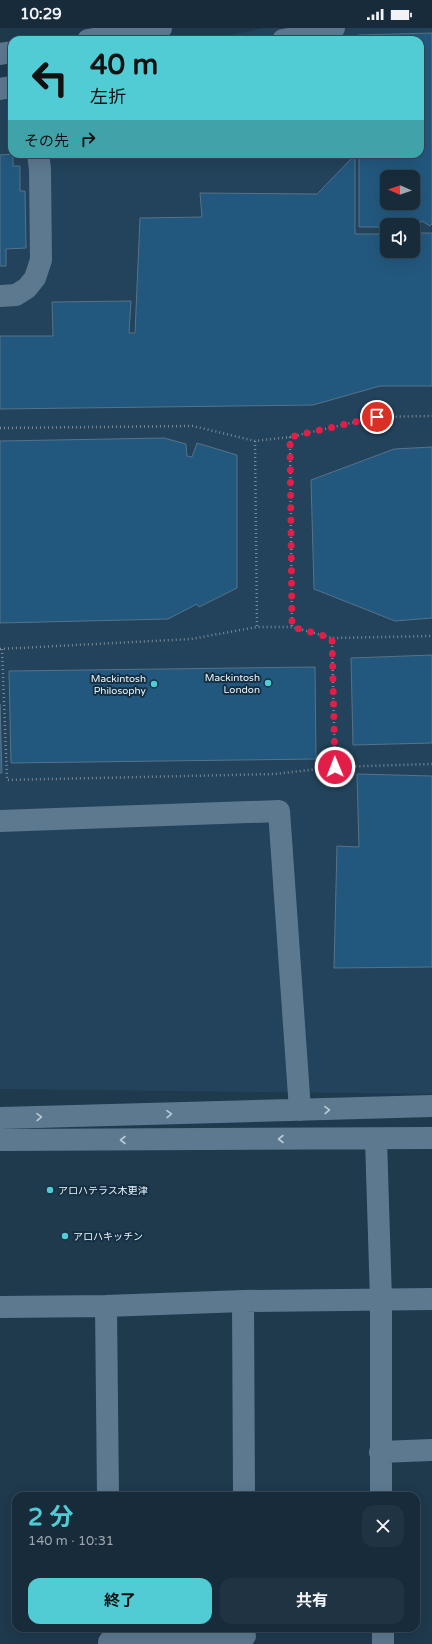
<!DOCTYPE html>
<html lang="ja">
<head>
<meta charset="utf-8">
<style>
  :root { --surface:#172b3a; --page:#203342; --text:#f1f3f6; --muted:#9ea7af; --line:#364754; --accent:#51ccd4 }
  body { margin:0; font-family:"Varela Round","Noto Sans JP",sans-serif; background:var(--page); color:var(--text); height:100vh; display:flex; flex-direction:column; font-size:15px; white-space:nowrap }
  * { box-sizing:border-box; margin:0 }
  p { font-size:13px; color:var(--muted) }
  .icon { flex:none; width:22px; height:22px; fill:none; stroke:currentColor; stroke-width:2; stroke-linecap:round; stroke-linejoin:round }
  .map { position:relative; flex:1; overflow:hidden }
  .panel { position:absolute; left:12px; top:1464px; width:408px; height:140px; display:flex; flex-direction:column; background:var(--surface); border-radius:12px; box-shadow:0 4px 16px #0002,0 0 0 1px var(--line) }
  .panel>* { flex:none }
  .hud { position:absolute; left:8px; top:8px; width:416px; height:122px; border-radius:12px; box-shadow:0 4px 16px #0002,0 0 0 1px var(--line); background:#51ccd4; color:#111; overflow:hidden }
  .needle { width:26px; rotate:272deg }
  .buttons { position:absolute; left:380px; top:142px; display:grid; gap:8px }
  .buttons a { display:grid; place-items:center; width:40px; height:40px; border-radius:8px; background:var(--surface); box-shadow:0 4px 16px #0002,0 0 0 1px var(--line); font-size:20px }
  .pin { position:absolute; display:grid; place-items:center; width:34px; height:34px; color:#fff; margin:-17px; border:2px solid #fff; border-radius:50%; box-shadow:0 1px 4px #0007 }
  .me { position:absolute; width:44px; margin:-22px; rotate:359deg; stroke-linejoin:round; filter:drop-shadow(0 0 3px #0008) }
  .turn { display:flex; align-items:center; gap:14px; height:84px; padding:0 16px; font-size:18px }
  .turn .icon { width:52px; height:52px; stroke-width:2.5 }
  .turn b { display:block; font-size:28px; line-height:34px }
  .then { display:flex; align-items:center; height:38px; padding:0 16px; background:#0003; gap:8px; font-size:15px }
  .round { display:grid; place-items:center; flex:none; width:42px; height:42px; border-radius:12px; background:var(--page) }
  .overview { display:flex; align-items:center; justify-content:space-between; height:68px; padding:0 16px }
  h1 { font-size:24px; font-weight:700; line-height:30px; color:var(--accent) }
  .action { display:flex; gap:8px; margin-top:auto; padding:8px 16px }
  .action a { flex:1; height:46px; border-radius:12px; background:var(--accent); color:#111; font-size:16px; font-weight:700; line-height:46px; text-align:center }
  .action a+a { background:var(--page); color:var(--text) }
  .status { display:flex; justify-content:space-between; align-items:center; height:28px; padding:0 20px; background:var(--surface); direction:ltr }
  .status svg { height:11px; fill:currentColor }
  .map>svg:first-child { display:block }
</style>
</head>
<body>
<div class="status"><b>10:29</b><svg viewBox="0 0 49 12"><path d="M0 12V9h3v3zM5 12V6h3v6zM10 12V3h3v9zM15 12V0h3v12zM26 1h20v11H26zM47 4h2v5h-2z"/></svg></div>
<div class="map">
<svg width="432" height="1616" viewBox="0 0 432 1616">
  <rect width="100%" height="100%" fill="#1f394d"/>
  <path fill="#22435b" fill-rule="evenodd" d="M264 0H432V1066L0 1061V49L12 47V126H420V12H205ZM387 149H413V175H387ZM387 197H413V223H387Z"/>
  <path fill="#23587e" stroke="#577289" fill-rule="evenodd" d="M432 5V196L430 198 422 193 414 200 413 197H387V199H359V126H420V12H358V7ZM387 149H413V175H387Z
    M13 126V138H20V163H25L26 220 6 221V238H0V127Z
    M355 127V206H387V223H413V205H432V358H380L313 377 0 381V308H53L52 274 131 273 129 305H135L140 190 202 189 200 165 317 166Z
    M164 410 186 416 187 428 192 429 197 415 237 427V560L199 579 197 576 168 591 0 595V413Z
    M432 419V590L395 593 314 561 311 452 394 421Z
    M432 627V715L353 717 351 630Z
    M315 639 316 731 11 735 9 643Z
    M0 676 2 745H0Z
    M357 746 432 748V939L334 940 337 818 359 819Z"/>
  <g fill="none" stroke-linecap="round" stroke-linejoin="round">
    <path stroke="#778a99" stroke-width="2.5" stroke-dasharray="1 3" stroke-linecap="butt" d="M0 400 193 398 255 413 290 409 377 389 432 388
      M290 409 292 599
      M255 413 257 599
      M332 610 335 739
      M0 621 191 611 257 599H292L332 610 432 608
      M2 621 7 752 275 746 335 739 432 736"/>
    <path stroke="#5d798f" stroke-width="22" d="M88 12 161 0
      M283 12 305 8 334 0
      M0 26 12 24
      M0 61 12 59
      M0 268 16 267 27 260 35 250 41 232 40 141 38 126
      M0 793 279 783 300 1082
      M0 1090 432 1078
      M376 1111 381 1272V1468
      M0 1112 432 1110
      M243 1273 244 1468
      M106 1278 108 1468
      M0 1279 106 1278 243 1273 432 1271
      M380 1424 432 1422
      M383 1600V1616
      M109 1614 245 1608"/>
  </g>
  <defs><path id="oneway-chevron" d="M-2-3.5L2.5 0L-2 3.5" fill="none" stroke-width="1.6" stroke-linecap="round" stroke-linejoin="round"/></defs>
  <g stroke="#b9cad6">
    <use href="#oneway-chevron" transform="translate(327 1082) rotate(-2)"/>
    <use href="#oneway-chevron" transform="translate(169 1086) rotate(-1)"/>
    <use href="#oneway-chevron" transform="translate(39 1089) rotate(-1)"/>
    <use href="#oneway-chevron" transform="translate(281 1111) rotate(180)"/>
    <use href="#oneway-chevron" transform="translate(123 1112) rotate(180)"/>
  </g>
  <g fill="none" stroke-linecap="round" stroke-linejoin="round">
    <path stroke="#e11d48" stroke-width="7" stroke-dasharray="0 12.6" d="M335 739 332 610 292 599 290 409 377 389"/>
  </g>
  <g fill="#51ccd4" stroke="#152f42" stroke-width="1.5">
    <circle cx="268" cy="655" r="4"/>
    <circle cx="154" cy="656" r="4"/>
    <circle cx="50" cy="1162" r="4"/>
    <circle cx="65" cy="1208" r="4"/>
  </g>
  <g text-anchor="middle" stroke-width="4" stroke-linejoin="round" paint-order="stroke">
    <g font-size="10" fill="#ebf5fd" stroke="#152f42" text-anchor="end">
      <text x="260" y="653">Mackintosh<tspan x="260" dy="12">London</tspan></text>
      <text x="146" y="654">Mackintosh<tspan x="146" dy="12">Philosophy</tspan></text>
      <text x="58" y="1166" text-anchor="start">アロハテラス木更津</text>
      <text x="73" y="1212" text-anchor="start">アロハキッチン</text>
    </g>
  </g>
</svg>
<div class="buttons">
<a><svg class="needle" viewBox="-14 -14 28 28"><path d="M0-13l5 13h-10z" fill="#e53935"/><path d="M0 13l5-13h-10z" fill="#9ea7af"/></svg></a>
<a><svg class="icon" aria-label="sound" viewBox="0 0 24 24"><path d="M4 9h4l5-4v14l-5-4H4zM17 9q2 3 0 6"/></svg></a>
</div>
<div class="pin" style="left:377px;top:389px;background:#d93025"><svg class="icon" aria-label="arrive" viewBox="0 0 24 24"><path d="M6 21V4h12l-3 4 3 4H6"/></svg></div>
<svg class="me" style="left:335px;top:739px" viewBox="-20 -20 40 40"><circle r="17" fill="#e11d48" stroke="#fff" stroke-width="3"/><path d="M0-11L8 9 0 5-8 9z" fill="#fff"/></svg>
<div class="hud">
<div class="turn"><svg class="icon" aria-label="left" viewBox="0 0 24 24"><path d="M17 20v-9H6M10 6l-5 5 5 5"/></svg><div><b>40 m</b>左折</div></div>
<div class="then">その先<svg class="icon" aria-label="right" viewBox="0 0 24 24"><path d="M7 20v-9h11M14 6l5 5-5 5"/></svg></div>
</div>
<section class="panel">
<div class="overview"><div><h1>2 分</h1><p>140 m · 10:31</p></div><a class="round"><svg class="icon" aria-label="close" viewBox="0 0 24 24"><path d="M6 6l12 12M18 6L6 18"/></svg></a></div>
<div class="action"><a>終了</a><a>共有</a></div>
</section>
</div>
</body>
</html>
